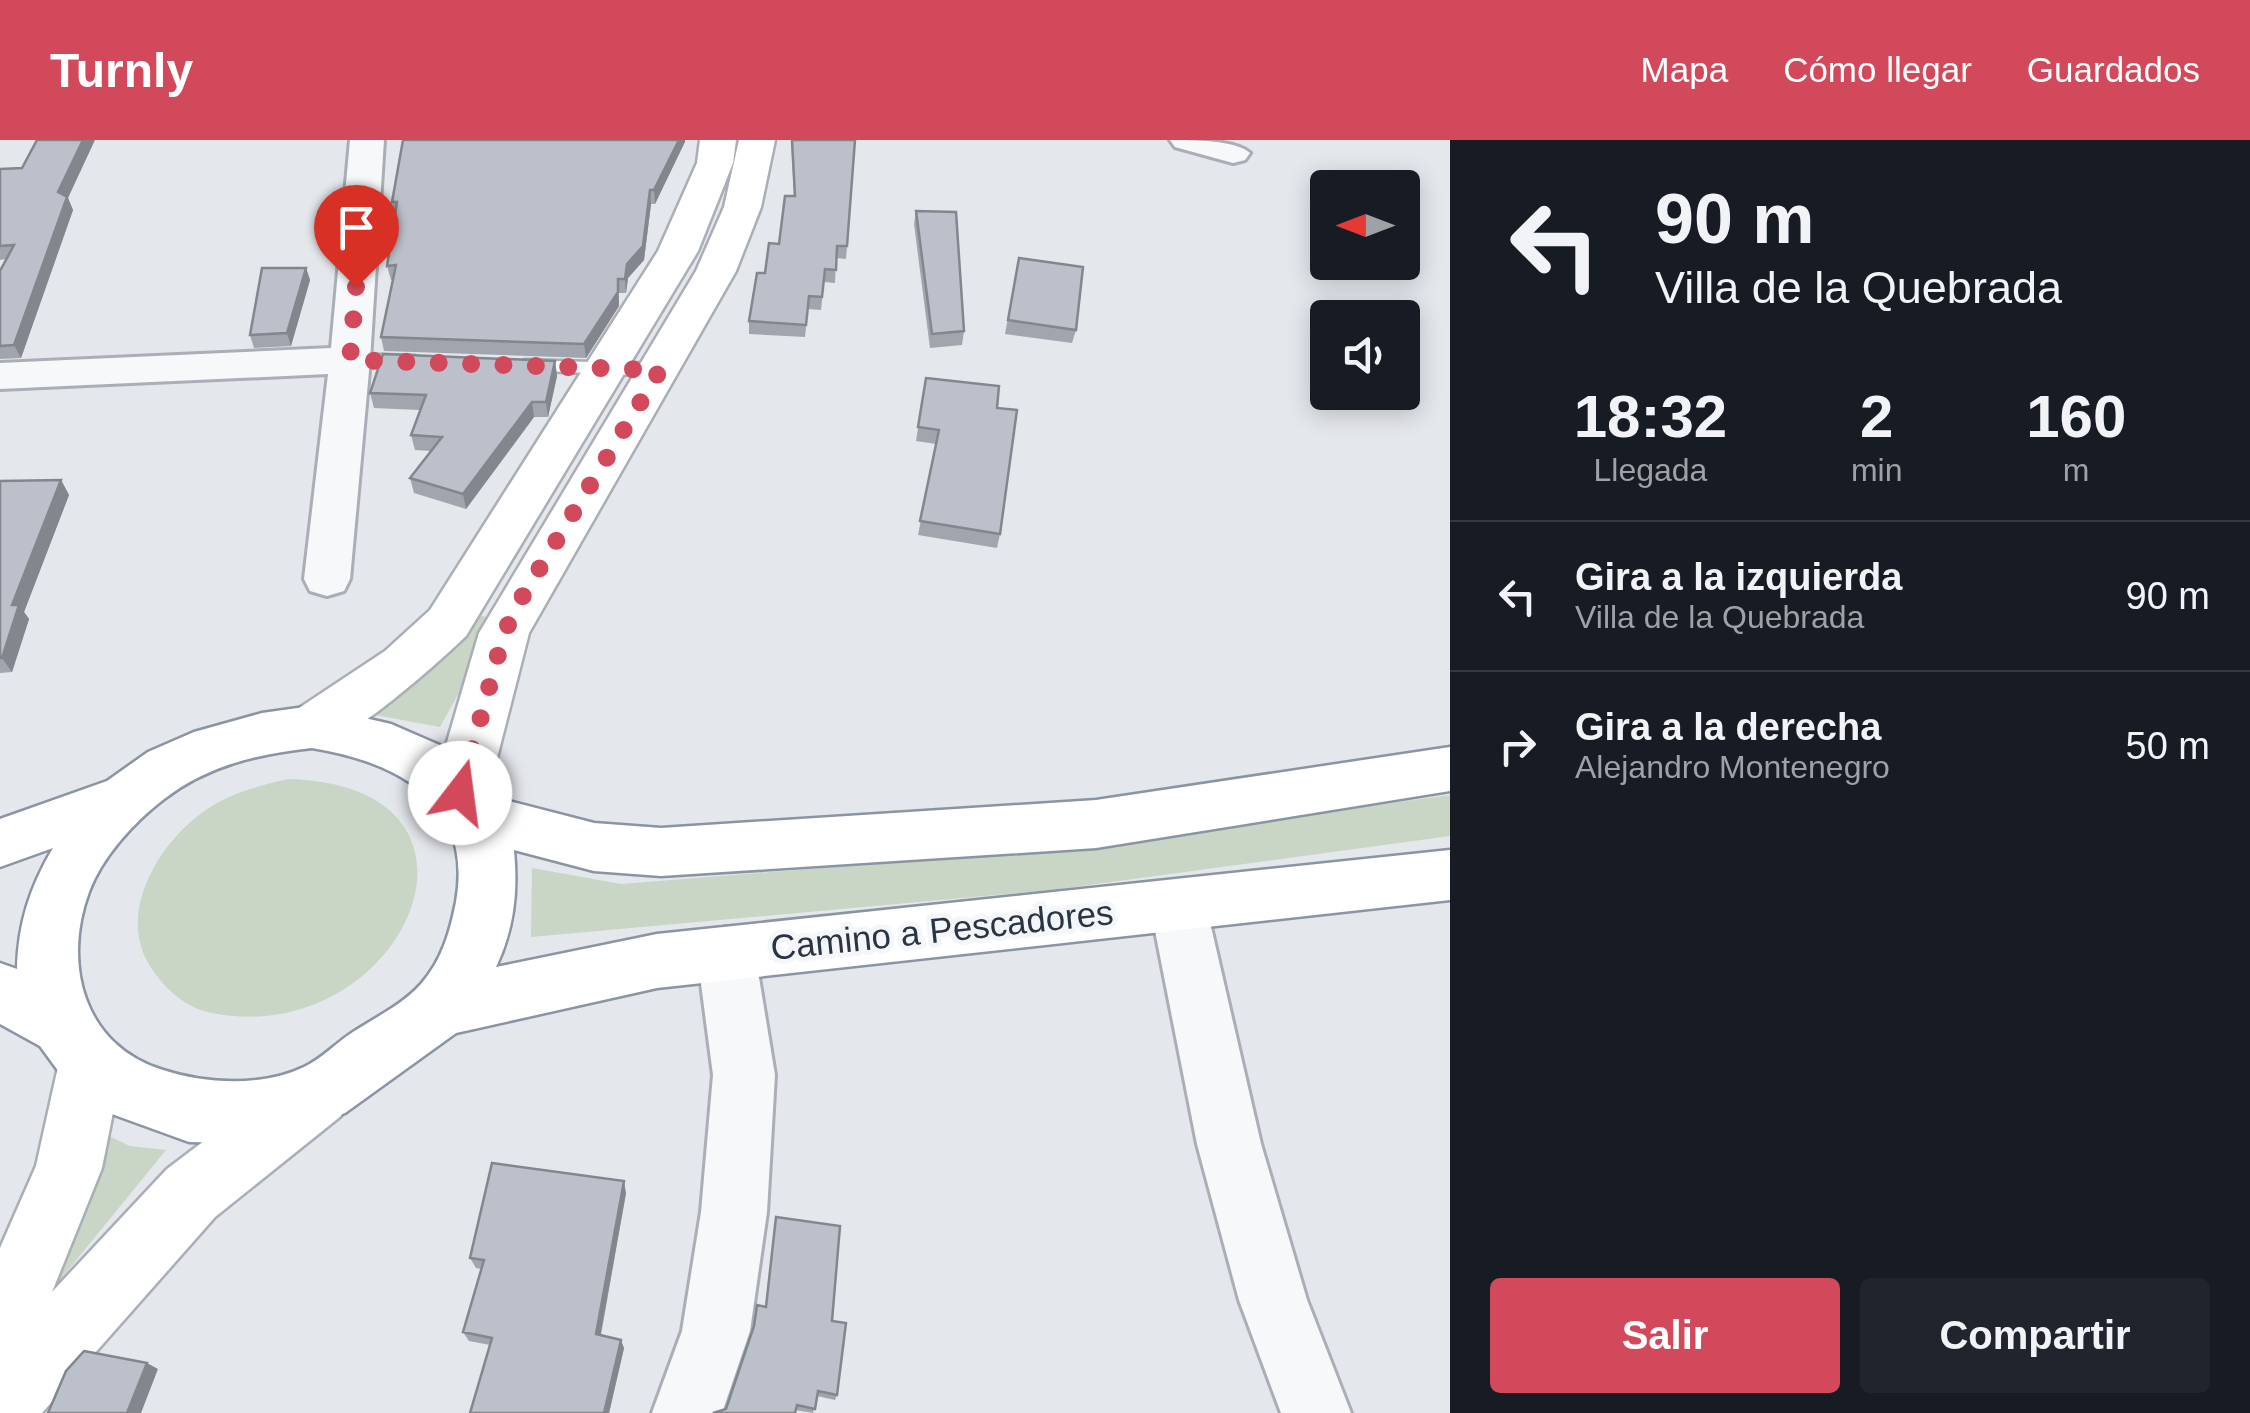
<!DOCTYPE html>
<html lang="es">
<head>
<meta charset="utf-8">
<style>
  :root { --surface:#171b24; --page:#20242c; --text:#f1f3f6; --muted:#9ea1a6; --line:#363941; --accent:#d1495b }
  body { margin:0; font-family:Helvetica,sans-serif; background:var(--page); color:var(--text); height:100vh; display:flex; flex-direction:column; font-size:38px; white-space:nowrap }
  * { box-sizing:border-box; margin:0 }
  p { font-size:32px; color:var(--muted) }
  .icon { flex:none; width:55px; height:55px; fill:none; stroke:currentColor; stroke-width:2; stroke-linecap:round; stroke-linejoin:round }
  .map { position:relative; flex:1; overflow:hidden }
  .panel { display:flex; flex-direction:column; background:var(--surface); width:800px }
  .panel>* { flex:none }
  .top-card { background:#171b24; color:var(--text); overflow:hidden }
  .needle { width:65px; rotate:270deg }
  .controls { position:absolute; left:1310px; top:30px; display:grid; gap:20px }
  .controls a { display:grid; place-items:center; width:110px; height:110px; border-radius:10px; background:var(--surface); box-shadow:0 5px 25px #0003; font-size:50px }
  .pin { position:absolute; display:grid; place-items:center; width:85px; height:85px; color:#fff; margin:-102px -42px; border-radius:50% 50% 50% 0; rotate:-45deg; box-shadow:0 0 10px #0007 }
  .pin .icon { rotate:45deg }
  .me { position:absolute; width:110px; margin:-55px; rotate:15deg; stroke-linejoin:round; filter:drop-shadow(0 0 8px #0008) }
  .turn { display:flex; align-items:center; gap:35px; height:210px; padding:0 40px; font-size:45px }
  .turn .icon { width:130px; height:130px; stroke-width:2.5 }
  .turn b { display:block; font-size:70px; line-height:85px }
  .eta { display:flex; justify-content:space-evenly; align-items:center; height:170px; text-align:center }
  .eta b { font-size:60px; font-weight:800; line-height:70px }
  .primary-button { display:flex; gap:20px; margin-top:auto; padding:20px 40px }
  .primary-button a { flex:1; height:115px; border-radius:10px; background:var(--accent); color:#fff; font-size:40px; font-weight:800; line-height:115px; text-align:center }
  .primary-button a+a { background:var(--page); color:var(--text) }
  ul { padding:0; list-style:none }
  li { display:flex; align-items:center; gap:30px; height:150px; padding:0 40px; border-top:2px solid var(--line) }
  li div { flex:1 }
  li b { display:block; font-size:38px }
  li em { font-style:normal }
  header { display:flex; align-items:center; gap:60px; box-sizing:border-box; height:140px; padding:0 50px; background:var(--accent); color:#fff }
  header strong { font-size:48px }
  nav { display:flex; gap:55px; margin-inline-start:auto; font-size:35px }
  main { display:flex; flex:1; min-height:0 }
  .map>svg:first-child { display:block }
</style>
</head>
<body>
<header>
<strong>Turnly</strong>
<nav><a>Mapa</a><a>Cómo llegar</a><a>Guardados</a></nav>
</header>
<main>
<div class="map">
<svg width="1450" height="1273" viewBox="0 0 1450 1273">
  <rect width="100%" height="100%" fill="#e4e7ec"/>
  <path fill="#c9d6c5" d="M479 475 499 481 440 587 375 575Z
    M288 639C522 645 403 911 212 873 186 868 166 850 152 829 115 776 157 705 203 672 229 653 258 646 288 639Z
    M1450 655V696L1052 750 531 797 532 728 621 744 1046 710Z
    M111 997 130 1006 166 1010 56 1145 37 1143Z"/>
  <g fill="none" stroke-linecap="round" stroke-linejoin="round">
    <g stroke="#a9aeb7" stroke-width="5">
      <path id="lane" d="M350 214 415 216 425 222 415 228 343 224 340 220Z
        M525 220 660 224 670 230 660 236 518 230 515 226Z"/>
    </g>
    <g stroke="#a9aeb7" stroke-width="6">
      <path id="street" d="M350 0H384L370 220 350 439 344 451 327 456 310 451 304 439 328 234 0 249V223L331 208Z
        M1170 0C1193 0 1236 0 1250 13L1245 20 1233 23 1175 7Z
        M1178 740 1198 748 1206 765 1261 1004 1307 1160 1351 1273H1281L1239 1160 1197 1004 1150 765 1158 748Z
        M726 787 746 795 755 813 775 935 767 1072 750 1191 722 1273H652L682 1191 701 1072 713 935 697 813 706 795Z"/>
    </g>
    <g stroke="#a9aeb7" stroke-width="5">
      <path id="secondary" d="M700 0H736L733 23 698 111 466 496C439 522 350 602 315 607 308 608 300 604 293 602L285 587 293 572 385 511 430 470 658 111 697 23Z
        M739 0H775L761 67 736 131 529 493 488 653 480 669 460 676 440 669 432 653 479 493 696 131 724 67Z
        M90 897 113 906 122 927 102 1028 52 1152 167 1029 295 932 318 923 341 932 350 954 341 976 215 1077 42 1273H0V1108L36 1026 58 927 67 906Z"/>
    </g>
    <g stroke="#8b94a3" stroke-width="5">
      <path id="highway" d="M312 566 391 584 444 607 472 629 493 657 594 683 661 688 1096 660 1450 607V651L1096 708 661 736 594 731 514 710C518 752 514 789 496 827L657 794 1450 710V760L657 848 456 893 345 973 285 995 236 1003 189 1002 109 973 67 943 40 906 0 884V823L17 829C18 784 30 747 53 708L0 727V679L107 641 148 612 194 592 262 573ZM312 608C397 622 474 661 456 762 450 792 442 820 421 844 402 865 376 877 353 892 337 902 322 919 304 927 262 947 206 944 163 930 84 906 62 825 89 752 102 717 134 682 164 659 208 625 258 614 312 608Z"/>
    </g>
    <use href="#lane" fill="#f7f8fa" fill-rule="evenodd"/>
    <use href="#street" fill="#f7f8fa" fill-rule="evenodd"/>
    <use href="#secondary" fill="#fff" fill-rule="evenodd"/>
    <use href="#highway" fill="#fff" fill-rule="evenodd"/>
  </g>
  <path fill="#a1a5ae" d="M403 0H685L655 64H651L644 120 628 138 626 153H619V166L586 218 384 211 381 197 393 140H391L387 126 395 76 392 62Z
    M791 0H855L846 119 836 118 835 143 824 142 821 170 808 169 805 197 749 194V181L765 133 779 104 794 56Z
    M0 29 68 58 73 70 21 218 0 219V131L6 119 0 120Z
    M916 71 964 191 962 205 930 208 914 84Z
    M1019 118 1076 190 1072 203 1005 194Z
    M306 128 310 140 291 206 254 208 250 195Z
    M555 221 557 236 548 277H534L466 369 414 353 410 338 431 311 415 310 411 295 420 270 374 268 370 253Z
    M926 238 997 268 1000 394 997 408 918 395 936 304 916 301Z
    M61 340 69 355 24 472 29 479 12 532 0 533V341Z
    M626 1053 601 1195 624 1208 609 1273H470L490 1205 469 1201 463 1192 482 1129 476 1128 470 1118Z
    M832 1181 837 1255 835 1260 817 1256 813 1273 795 1270 726 1269Z"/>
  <path fill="#83868d" d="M83 0H95L68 58 73 70 21 218 14 205 58 52Z
    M679 0H685V2L655 64 654 50Z
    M650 50 651 64 644 120 628 138 626 153 625 139 627 124Z
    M306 128 310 140 291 206 287 193Z
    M618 139 619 166 586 218 584 204Z
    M555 221 557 236 548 277 546 262Z
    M532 262 534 277 466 369 463 354Z
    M61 340 69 355 24 472 29 479 12 532 2 518 12 465Z
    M624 1041 626 1053 599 1203 596 1194Z
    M621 1200 624 1208 609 1273H604Z
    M147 1223 158 1229 141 1273H127Z"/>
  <path fill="#bbc0ca" stroke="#83868d" stroke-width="2.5" d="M37 0H83L58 52 67 57 14 205 0 206V131L14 105 0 106V29L22 28Z
    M403 0H679L654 50H650L643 106 627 124 625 139H618V152L584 204 381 197 396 125 387 126 397 62H392Z
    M792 0H855L847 106H837L836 130 825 129 822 157 809 156 806 185 749 181 757 133H765L769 103 779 104 785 56H795Z
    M916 71 956 72 964 191 932 194Z
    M1019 118 1083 127 1076 190 1008 180Z
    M262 128H306L287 193 250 195Z
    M383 214 555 221 546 262H532L463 354 410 338 442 297 411 295 426 255 370 253Z
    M926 238 999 246 997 268 1017 270 1000 394 920 381 939 290 918 287Z
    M61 340 12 465H19L2 518H0V341Z
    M492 1023 624 1041 596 1194 621 1200 604 1273H470L492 1198 463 1192 484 1120 470 1118Z
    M776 1077 840 1086 832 1181 846 1183 837 1255 818 1251 815 1269 797 1265 795 1273H713L726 1269 754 1186 757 1165 766 1167Z
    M84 1211 147 1223 127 1273H48L66 1231Z"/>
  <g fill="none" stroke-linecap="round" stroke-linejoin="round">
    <path stroke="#d1495b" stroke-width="18" stroke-dasharray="0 32.4" d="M356 147 350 220 660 230 521 459 504 493 460 653"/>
  </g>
  <g text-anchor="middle" stroke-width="10" stroke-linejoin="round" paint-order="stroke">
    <g font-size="35" fill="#2b3445" stroke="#f4f6f9">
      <text transform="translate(942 790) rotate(-6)" y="12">Camino a Pescadores</text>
    </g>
  </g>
</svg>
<div class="controls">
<a><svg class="needle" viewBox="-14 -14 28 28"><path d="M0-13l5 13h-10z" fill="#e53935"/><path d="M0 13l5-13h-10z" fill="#9ea1a6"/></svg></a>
<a><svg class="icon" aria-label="sound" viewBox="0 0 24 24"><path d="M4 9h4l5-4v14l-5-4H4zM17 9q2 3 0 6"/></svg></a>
</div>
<div class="pin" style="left:356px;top:147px;background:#d93025"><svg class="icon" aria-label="arrive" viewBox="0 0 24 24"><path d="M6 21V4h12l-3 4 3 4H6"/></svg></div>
<svg class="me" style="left:460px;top:653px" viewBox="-20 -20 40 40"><circle r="19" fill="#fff"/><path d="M0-13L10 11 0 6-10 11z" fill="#d1495b"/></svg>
</div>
<section class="panel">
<div class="top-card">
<div class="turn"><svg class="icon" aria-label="left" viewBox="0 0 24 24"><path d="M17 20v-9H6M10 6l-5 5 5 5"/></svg><div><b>90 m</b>Villa de la Quebrada</div></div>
</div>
<div class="eta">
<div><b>18:32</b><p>Llegada</p></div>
<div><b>2</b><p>min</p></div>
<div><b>160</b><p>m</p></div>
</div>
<ul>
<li><svg class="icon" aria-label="left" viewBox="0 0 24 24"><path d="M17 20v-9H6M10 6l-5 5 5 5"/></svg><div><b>Gira a la izquierda</b><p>Villa de la Quebrada</p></div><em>90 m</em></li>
<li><svg class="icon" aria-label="right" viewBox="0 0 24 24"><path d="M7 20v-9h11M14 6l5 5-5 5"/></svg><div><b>Gira a la derecha</b><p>Alejandro Montenegro</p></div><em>50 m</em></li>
</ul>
<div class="primary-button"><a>Salir</a><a>Compartir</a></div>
</section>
</main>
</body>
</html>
